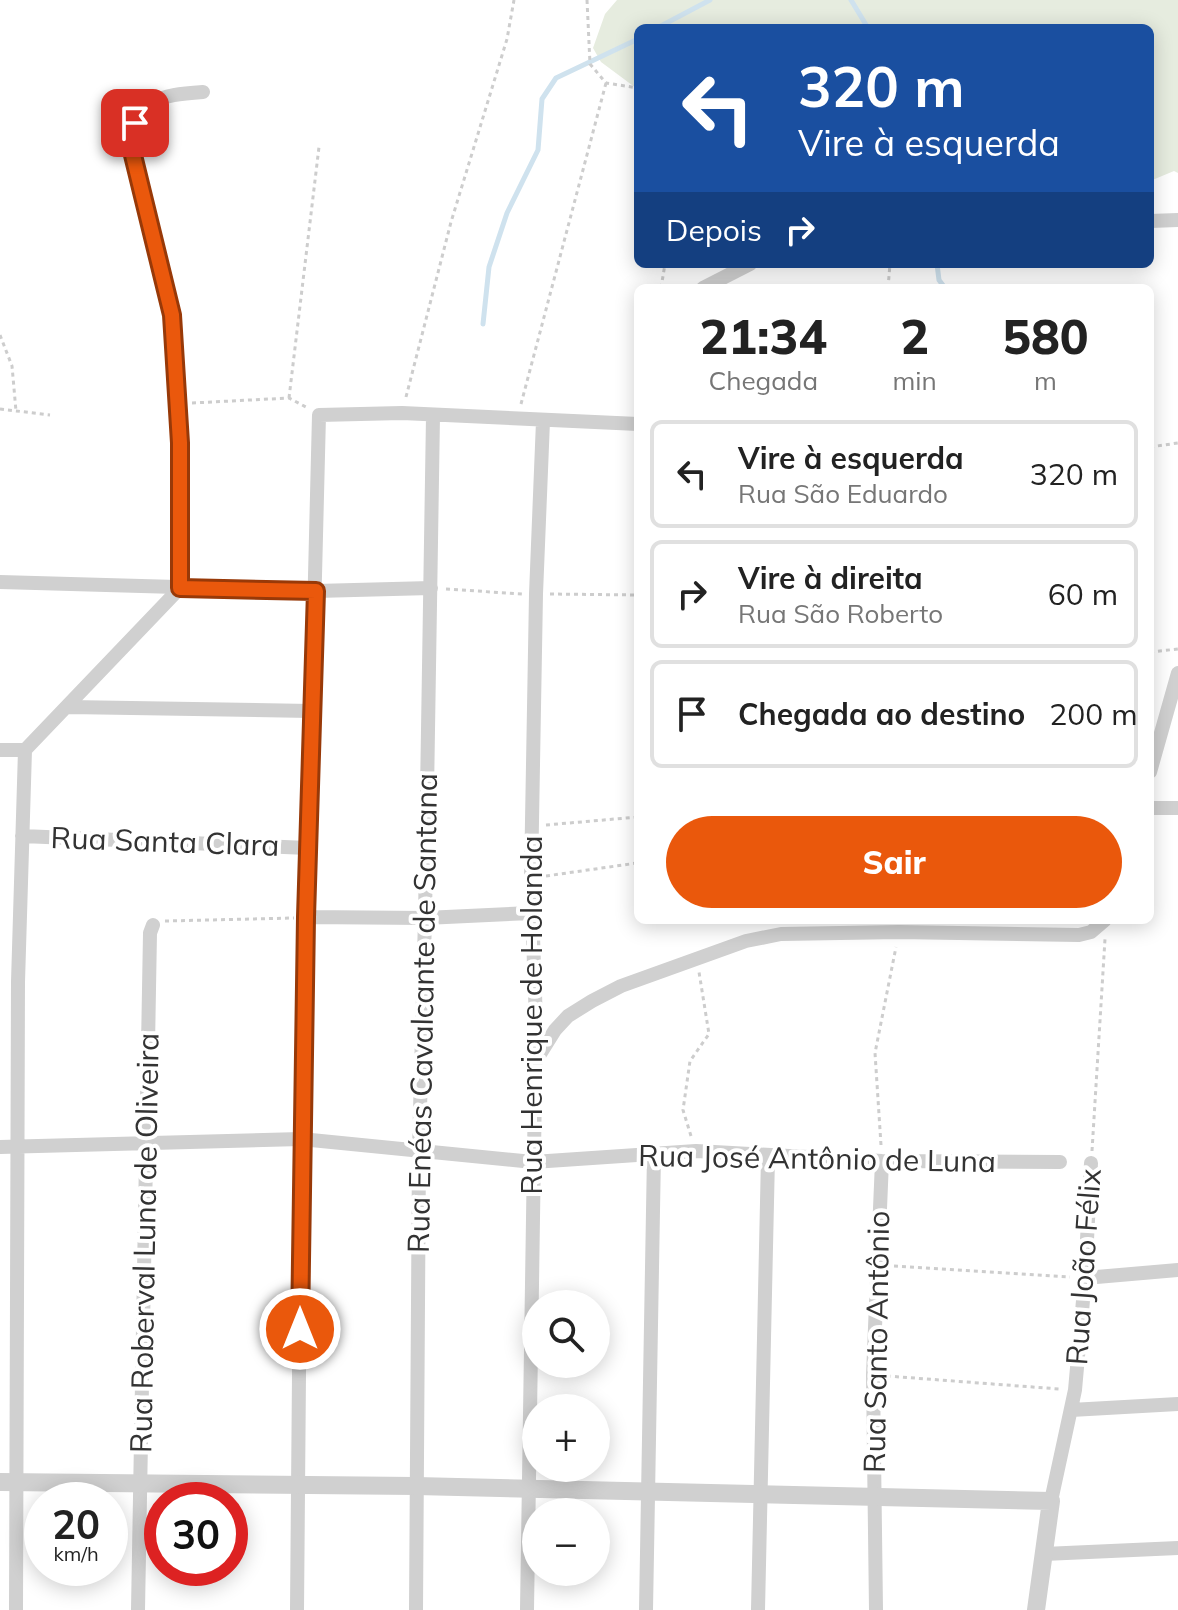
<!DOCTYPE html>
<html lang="pt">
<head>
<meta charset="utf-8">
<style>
  :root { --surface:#fff; --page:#f2f2f2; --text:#222; --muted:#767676; --line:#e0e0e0; --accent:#ea580c }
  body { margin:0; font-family:Mulish,sans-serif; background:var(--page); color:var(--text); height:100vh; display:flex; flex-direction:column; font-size:30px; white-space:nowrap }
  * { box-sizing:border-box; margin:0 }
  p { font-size:26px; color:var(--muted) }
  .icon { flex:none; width:44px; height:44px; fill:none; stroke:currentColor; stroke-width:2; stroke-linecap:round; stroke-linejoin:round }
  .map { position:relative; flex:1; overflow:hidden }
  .sheet { position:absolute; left:634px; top:284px; width:520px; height:640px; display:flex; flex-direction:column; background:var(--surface); border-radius:12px; box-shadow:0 4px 20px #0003 }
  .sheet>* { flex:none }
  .guide { position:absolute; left:634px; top:24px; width:520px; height:244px; border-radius:12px; box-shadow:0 4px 20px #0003; background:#1a4fa0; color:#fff; overflow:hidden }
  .tools { position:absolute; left:522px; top:1290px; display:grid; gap:16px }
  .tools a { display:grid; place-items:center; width:88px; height:88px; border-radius:50%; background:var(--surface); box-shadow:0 4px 20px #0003; font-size:40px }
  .speed { position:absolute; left:24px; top:1482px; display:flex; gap:16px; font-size:40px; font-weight:700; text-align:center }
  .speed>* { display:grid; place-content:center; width:104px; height:104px; border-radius:50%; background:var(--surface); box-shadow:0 4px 20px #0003; line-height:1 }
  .speed small { font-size:20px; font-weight:400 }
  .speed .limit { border:12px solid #d22; background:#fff; color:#111 }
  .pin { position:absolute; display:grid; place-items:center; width:68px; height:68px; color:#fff; margin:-34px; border-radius:16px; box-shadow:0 4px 12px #0006 }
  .me { position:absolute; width:88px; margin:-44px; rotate:0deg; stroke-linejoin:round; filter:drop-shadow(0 0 6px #0008) }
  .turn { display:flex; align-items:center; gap:28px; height:168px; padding:0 32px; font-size:36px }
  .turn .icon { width:104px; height:104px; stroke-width:2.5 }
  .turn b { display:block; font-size:56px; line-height:68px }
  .then { display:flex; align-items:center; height:76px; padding:0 32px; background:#0003; gap:16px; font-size:30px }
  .eta { display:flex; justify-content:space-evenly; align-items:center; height:136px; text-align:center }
  .eta b { font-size:48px; font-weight:800; line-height:56px }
  .primary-button { display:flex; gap:16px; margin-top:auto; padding:16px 32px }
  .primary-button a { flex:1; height:92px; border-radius:48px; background:var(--accent); color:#fff; font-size:32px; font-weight:800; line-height:92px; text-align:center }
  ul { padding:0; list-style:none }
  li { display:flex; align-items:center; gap:24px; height:108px; margin:0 16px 12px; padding:0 16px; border:4px solid var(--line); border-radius:12px }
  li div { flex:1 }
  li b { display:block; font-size:30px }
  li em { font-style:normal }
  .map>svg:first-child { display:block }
</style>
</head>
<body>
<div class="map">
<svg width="1178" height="1610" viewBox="0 0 1178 1610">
  <rect width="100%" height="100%" fill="#fff"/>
  <path fill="#e6ecdf" d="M617 0H1178V173L1174 171 1150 181V28H638L636 88 601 62 593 48 605 14Z"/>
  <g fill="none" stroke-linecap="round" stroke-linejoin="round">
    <path stroke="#cfe2ee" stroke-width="5" d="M851 0 868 28
      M657 28 710 0
      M937 264 939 280 945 288
      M483 324 489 267 507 213 538 150 542 99 556 78 638 39"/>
    <path stroke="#cdcdcd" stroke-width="3" stroke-dasharray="4 4" stroke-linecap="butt" d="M587 0 590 64 606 83 638 88
      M661 288 665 264
      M888 288 890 264
      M0 335 12 366 16 411
      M406 397 451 222 507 39 514 0
      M289 398 319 147
      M192 403 289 398 306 407
      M521 404 606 83
      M0 409 50 415
      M1150 447 1178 443
      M446 589 522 594
      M550 594 638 595
      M1150 652 1178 649
      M546 825 638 817
      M546 876 637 863 638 857
      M165 921 294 918
      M691 1136 683 1110 690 1061 709 1034 699 972
      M881 1145 875 1053 896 947
      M1092 1151 1105 939
      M894 1266 1070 1277
      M887 1376 1059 1389"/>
    <path stroke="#d0d0d0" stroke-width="14" d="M1150 221 1178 220
      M703 288 750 264
      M0 582 316 591 431 588
      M69 707 311 711
      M0 750H25L180 588V443L172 315 131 147C138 99 158 95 203 92
      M1150 772 1178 673
      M1150 808H1178
      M22 836 308 848
      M306 917 425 918 531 913
      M535 1062 555 1030 568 1016 592 1001 621 986 746 941 781 934 899 932 1079 935 1091 932 1105 920
      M0 1147 301 1139 533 1162 696 1151 882 1161 1060 1162
      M1085 1278 1178 1270
      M1071 1410 1178 1404
      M1051 1501 1075 1390 1085 1278 1091 1163
      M1044 1554 1178 1548
      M16 1610 18 982 25 750
      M138 1610 150 933 153 925
      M297 1610 301 1139 319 415 402 413 638 424
      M416 1610 419 1149 425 918 433 416
      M527 1610 536 1023 531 878 536 594 543 421
      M646 1610 654 1154
      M758 1610 768 1157
      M876 1610 873 1375 882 1161"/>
    <path stroke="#d0d0d0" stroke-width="18" d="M0 1482 416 1486 1051 1501 1036 1610"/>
  </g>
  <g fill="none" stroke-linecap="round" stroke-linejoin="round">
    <g stroke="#983908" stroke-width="20">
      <path id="route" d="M135 123 131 147 172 315 180 443V588L316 591 306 917 300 1329"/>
    </g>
    <use href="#route" stroke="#ea580c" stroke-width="14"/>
  </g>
  <g text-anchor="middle" stroke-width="8" stroke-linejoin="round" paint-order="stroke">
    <g font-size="30" fill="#333" stroke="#fff">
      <text transform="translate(165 842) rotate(2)" y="10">Rua Santa Clara</text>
      <text transform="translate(423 1013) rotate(-89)" y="10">Rua Enéas Cavalcante de Santana</text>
      <text transform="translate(532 1015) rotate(-90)" y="10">Rua Henrique de Holanda</text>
      <text transform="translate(817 1159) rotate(1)" y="10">Rua José Antônio de Luna</text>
      <text transform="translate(145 1243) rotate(-89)" y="10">Rua Roberval Luna de Oliveira</text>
      <text transform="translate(1084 1267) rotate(-86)" y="10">Rua João Félix</text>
      <text transform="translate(877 1342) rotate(-89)" y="10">Rua Santo Antônio</text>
    </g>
  </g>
</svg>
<div class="tools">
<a><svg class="icon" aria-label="search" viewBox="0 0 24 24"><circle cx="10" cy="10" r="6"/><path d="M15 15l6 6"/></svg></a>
<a>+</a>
<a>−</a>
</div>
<div class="speed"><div>20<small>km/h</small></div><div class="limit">30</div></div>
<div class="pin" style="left:135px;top:123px;background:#d93025"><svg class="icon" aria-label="arrive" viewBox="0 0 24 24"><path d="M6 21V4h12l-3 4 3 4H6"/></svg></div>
<svg class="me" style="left:300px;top:1329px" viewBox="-20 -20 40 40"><circle r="17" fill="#ea580c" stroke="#fff" stroke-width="3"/><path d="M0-11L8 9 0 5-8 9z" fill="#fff"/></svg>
<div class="guide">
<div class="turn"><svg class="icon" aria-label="left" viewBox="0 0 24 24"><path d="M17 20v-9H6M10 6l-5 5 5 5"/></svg><div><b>320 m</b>Vire à esquerda</div></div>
<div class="then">Depois<svg class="icon" aria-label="right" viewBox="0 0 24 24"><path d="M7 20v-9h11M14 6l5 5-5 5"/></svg></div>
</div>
<section class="sheet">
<div class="eta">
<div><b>21:34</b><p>Chegada</p></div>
<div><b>2</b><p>min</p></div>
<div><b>580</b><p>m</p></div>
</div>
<ul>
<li><svg class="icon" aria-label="left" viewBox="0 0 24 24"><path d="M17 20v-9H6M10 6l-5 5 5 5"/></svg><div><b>Vire à esquerda</b><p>Rua São Eduardo</p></div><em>320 m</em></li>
<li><svg class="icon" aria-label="right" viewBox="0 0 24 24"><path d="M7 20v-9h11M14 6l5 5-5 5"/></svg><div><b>Vire à direita</b><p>Rua São Roberto</p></div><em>60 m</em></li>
<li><svg class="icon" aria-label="arrive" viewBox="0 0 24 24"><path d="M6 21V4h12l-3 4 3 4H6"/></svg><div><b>Chegada ao destino</b></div><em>200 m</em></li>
</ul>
<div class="primary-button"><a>Sair</a></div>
</section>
</div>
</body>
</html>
